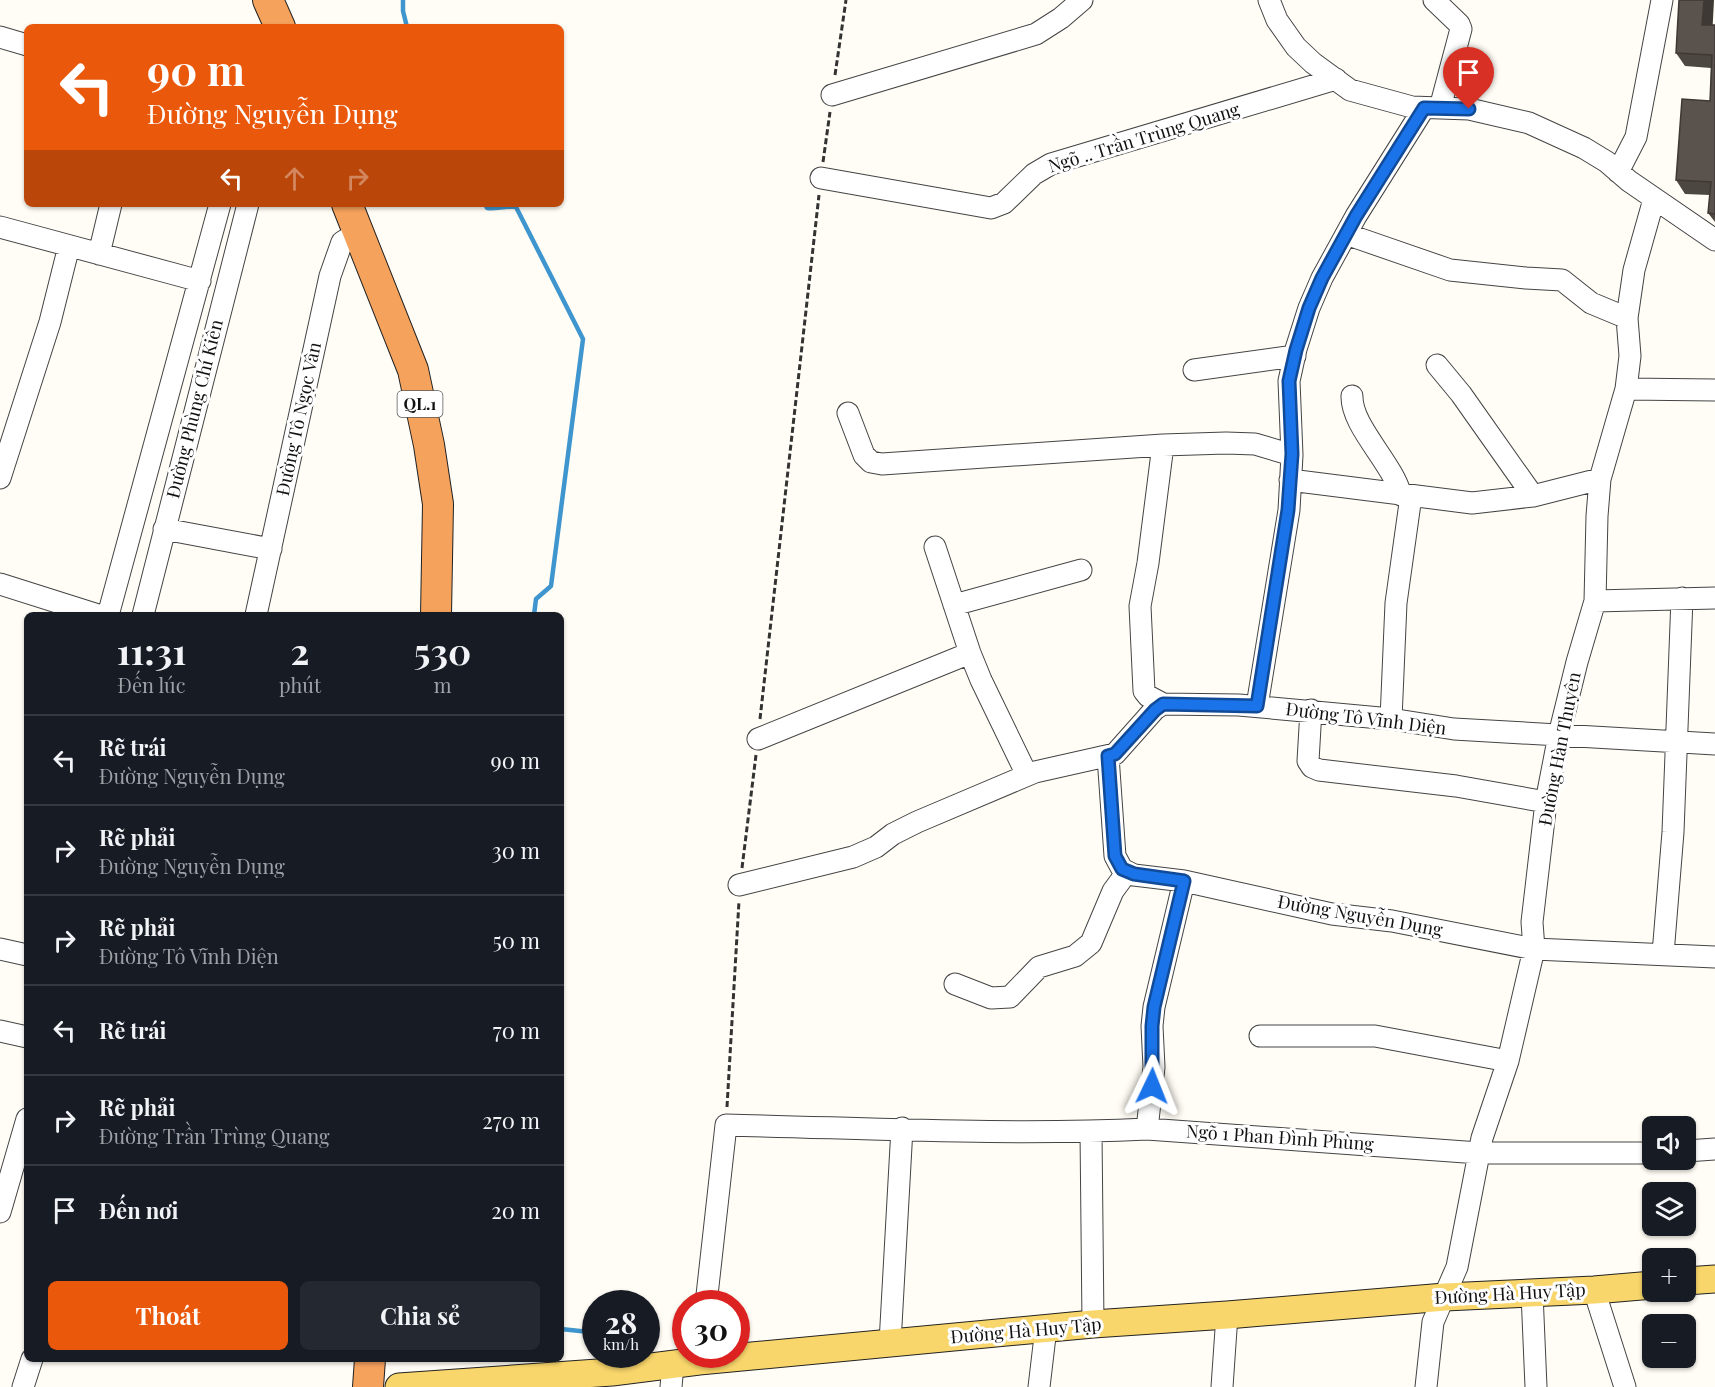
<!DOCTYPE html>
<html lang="vi">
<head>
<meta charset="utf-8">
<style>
  :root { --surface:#171b24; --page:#242831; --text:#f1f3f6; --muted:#9ea1a6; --line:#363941; --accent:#ea580c }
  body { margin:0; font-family:"Playfair Display",serif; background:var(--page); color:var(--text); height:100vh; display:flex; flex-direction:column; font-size:22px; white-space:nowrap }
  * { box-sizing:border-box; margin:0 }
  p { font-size:20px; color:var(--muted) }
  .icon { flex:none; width:33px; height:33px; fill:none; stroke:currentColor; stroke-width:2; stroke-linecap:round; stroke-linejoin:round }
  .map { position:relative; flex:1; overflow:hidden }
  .panel { position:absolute; left:24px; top:612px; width:540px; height:750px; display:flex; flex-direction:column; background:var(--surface); border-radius:9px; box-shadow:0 2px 4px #0004 }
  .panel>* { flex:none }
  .guide { position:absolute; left:24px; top:24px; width:540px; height:183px; border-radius:9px; box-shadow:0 2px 4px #0004; background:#ea580c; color:#fff; overflow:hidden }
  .fabs { position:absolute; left:1642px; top:1116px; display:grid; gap:12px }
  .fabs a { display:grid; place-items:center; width:54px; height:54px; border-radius:9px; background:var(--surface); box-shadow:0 2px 4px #0004; font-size:30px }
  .speed { position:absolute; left:582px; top:1290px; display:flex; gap:12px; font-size:30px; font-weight:700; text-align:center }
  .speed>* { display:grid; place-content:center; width:78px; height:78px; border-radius:50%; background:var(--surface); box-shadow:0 2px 4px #0004; line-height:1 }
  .speed small { font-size:15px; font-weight:400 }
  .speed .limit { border:9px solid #d22; background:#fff; color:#111 }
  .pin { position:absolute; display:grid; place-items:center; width:51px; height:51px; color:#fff; margin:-62px -26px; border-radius:50% 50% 50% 0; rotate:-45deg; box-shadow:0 0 6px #0007 }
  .pin .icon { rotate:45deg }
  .me { position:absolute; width:66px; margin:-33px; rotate:2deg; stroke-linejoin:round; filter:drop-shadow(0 0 4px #0008) }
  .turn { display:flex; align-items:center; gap:21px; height:126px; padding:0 24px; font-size:27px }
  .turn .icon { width:78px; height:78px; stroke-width:2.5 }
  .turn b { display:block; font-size:42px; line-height:51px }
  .lanes { display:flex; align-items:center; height:57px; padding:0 24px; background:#0003; justify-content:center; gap:30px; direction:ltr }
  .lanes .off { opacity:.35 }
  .eta { display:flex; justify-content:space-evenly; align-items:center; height:102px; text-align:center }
  .eta b { font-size:36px; font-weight:700; line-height:42px }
  .cta { display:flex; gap:12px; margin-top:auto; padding:12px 24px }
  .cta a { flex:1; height:69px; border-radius:9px; background:var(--accent); color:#fff; font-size:24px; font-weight:700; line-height:69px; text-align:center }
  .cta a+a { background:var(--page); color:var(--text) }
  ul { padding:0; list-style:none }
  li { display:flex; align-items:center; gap:18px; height:90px; padding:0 24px; border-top:2px solid var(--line) }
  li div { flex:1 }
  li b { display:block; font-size:22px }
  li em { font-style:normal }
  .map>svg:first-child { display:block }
</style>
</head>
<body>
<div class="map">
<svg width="1715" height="1387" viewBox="0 0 1715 1387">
  <rect width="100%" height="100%" fill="#fffdf5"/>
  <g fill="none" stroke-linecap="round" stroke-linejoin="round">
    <path stroke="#3f96cf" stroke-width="4.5" d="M403 0V11L407 27
      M485 204 487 208C497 209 505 206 516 207L583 339 551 586 536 599 534 615
      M561 1329 589 1332 596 1344"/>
    <g stroke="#444" stroke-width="23">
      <path id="minor" d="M1269 0 1277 20 1296 47 1313 63 1350 90 1412 107 1469 109 1529 123 1584 148 1607 162 1629 181 1715 240
        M1434 0 1459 24 1461 29 1440 108
        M0 37 27 45
        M832 95 1036 34 1061 18 1082 0
        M1618 172 1636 137 1662 0
        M821 178 991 208 1004 203 1034 174 1051 164 1336 79
        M0 227 200 281
        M1346 234 1450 270 1526 278 1562 280 1591 303 1627 318
        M99 254 111 204
        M1437 365 1461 394 1533 496
        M1194 370 1295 356
        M1626 389 1715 390
        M1352 396C1351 426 1392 462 1401 495
        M848 413 864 455 871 462 882 464 1163 445 1226 443 1255 444 1292 455
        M0 478 50 322 69 246
        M1290 480 1472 503 1533 496 1600 479
        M164 529 271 549
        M935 547 970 653 981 680 1027 775
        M0 584 98 615
        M1595 601 1715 598
        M954 605 1081 570
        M106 615 110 608 220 204
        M143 615 248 204
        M256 615 330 276 342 242 357 233
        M1163 704 1148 696 1144 691 1140 606 1148 563 1163 445
        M1257 706 1289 510 1292 455 1289 381 1296 349 1309 308 1322 278 1356 216 1424 108
        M1311 710 1308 761 1312 767 1319 770 1456 786 1546 802
        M1391 719 1396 603 1411 496
        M758 739 970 653
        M1108 756 1115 856 1122 869 1134 875 1184 881 1332 914 1392 921 1534 949 1715 957
        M739 885 853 857 876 847 893 834 917 822 1035 772 1115 754 1155 709 1163 704 1239 705 1391 719 1454 729 1715 744
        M0 949 27 955
        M1663 954 1673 832 1682 598
        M955 984 991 998 1010 997 1039 967 1075 956 1091 943 1113 891 1127 872
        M0 1031 27 1037
        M1260 1036H1375L1508 1061
        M1147 1129 1154 1067 1152 1026 1154 1007 1184 881
        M1091 1132 1093 1324
        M1686 1151 1715 1149
        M0 1212 27 1119
        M1594 1290 1625 1387
        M1532 1293 1536 1387
        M706 1304 726 1125C866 1128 1007 1136 1147 1129L1479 1153H1653
        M890 1343 902 1128
        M23 1387 32 1359
        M671 1387 673 1364
        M1039 1387 1046 1328
        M1222 1387 1227 1315
        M1426 1387 1433 1322 1457 1267 1482 1138 1508 1061 1534 949 1532 922 1546 802 1559 735 1577 662 1595 601 1597 516 1600 479 1626 389 1630 356 1627 318 1634 270 1654 199"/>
    </g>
    <g stroke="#222" stroke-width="29">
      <path id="major" d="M1686 1281 1715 1279
        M399 1387 612 1372 699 1361 1093 1324 1227 1315 1445 1297 1594 1290 1653 1285"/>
    </g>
    <g stroke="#222" stroke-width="32">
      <path id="highway" d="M268 0 280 27
        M347 204 413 370 429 445 438 504 436 615
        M368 1387 370 1359"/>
    </g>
    <path stroke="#333" stroke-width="3" stroke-dasharray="6 3" stroke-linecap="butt" d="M835 75 846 0
      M823 162 830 112
      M760 719 819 195
      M742 868 756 755
      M727 1107 739 901"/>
    <use href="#minor" stroke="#fff" stroke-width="21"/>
    <use href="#major" stroke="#f9d66b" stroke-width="27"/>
    <use href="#highway" stroke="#f5a25d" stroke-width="30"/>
  </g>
  <path fill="#4d4742" d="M1713 25H1715V222L1708 213 1710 195 1685 194 1676 180 1710 101 1711 68 1685 66 1676 53Z"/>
  <path fill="#3f3936" d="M1704 0H1714L1712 38 1702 25Z"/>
  <path fill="#5a524d" stroke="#3f3936" stroke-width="1.5" d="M1679 0H1704L1702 25H1715V214L1708 213 1711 182 1676 180 1682 99 1710 101 1712 55 1676 53Z"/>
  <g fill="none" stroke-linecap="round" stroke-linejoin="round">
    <g stroke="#114b97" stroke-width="15">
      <path id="route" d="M1152 1086V1026L1154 1007 1184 881 1134 874 1122 869 1115 856 1108 756 1115 754 1155 710 1163 704 1257 706 1288 510 1292 454 1289 381 1296 350 1309 308 1322 278 1356 216 1424 108 1469 109"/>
    </g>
    <use href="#route" stroke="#1a73e8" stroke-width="10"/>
  </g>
  <g text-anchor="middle" stroke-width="6" stroke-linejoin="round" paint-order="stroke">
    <rect fill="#fff" stroke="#585858" stroke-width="1.5" x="397.5" y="391" width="45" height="26" rx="4.5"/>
    <g font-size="16" font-weight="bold" fill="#111">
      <text x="420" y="410">QL.1</text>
    </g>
    <g font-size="18" fill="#111" stroke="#fff">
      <text transform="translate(1144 138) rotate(-17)" y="6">Ngõ .. Trần Trùng Quang</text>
      <text transform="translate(195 409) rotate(-76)" y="6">Đường Phùng Chí Kiên</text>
      <text transform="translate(299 419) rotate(-78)" y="6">Đường Tô Ngọc Vân</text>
      <text transform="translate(1366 719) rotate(7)" y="6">Đường Tô Vĩnh Diện</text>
      <text transform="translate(1560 749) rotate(-79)" y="6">Đường Hàn Thuyên</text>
      <text transform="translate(1360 916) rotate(10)" y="6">Đường Nguyễn Dụng</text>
      <text transform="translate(1280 1138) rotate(4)" y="6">Ngõ 1 Phan Đình Phùng</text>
      <text transform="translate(1510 1294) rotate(-3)" y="6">Đường Hà Huy Tập</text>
      <text transform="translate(1026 1331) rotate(-5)" y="6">Đường Hà Huy Tập</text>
    </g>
  </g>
</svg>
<div class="fabs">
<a><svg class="icon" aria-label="sound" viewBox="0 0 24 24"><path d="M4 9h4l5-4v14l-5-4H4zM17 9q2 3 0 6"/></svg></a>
<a><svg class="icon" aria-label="layers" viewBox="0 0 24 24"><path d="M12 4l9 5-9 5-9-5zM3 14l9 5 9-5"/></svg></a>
<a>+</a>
<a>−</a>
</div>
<div class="speed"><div>28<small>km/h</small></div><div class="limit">30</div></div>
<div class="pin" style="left:1469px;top:109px;background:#d93025"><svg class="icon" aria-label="arrive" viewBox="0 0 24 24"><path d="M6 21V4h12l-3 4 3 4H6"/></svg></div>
<svg class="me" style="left:1152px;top:1086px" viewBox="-20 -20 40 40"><path d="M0-17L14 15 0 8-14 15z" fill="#1a73e8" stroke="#fff" stroke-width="4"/></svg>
<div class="guide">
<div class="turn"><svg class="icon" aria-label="left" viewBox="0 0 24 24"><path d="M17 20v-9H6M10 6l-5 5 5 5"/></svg><div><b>90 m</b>Đường Nguyễn Dụng</div></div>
<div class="lanes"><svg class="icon" aria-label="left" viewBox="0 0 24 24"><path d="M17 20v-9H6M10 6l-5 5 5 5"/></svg><svg class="icon off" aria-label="ahead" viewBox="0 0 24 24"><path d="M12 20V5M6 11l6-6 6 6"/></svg><svg class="icon off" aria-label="right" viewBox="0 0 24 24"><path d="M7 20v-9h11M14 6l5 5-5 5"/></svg></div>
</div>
<section class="panel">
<div class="eta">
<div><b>11:31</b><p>Đến lúc</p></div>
<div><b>2</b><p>phút</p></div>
<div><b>530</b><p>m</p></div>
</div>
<ul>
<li><svg class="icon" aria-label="left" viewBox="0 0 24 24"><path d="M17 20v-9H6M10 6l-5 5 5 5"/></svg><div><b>Rẽ trái</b><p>Đường Nguyễn Dụng</p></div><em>90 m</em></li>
<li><svg class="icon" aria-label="right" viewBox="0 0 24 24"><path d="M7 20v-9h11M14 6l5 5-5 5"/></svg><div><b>Rẽ phải</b><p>Đường Nguyễn Dụng</p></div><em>30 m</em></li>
<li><svg class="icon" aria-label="right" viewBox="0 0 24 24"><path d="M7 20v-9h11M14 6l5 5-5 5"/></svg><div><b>Rẽ phải</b><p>Đường Tô Vĩnh Diện</p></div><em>50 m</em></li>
<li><svg class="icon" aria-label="left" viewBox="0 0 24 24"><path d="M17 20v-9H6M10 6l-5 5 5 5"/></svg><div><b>Rẽ trái</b></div><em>70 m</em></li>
<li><svg class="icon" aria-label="right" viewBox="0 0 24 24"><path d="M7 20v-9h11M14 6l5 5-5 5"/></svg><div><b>Rẽ phải</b><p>Đường Trần Trùng Quang</p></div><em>270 m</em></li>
<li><svg class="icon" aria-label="arrive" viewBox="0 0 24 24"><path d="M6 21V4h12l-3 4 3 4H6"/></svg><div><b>Đến nơi</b></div><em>20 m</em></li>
</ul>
<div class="cta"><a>Thoát</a><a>Chia sẻ</a></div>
</section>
</div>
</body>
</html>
